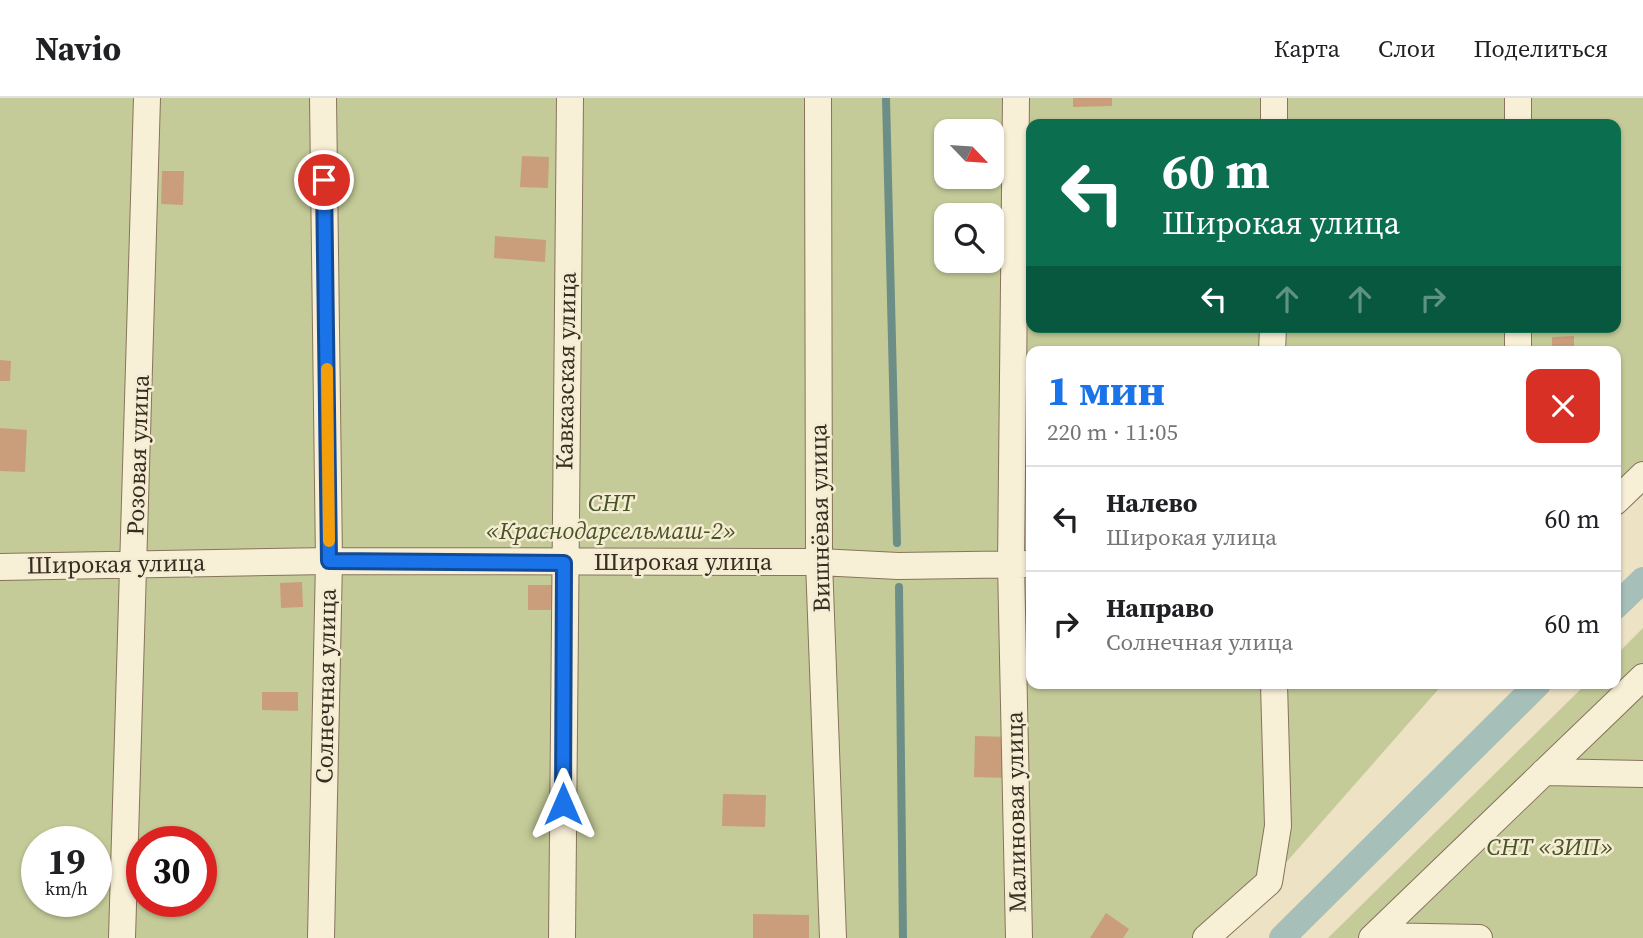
<!DOCTYPE html>
<html lang="ru">
<head>
<meta charset="utf-8">
<style>
  :root { --surface:#fff; --page:#f6f6f6; --text:#202124; --muted:#757577; --line:#e0e0e0; --accent:#1a73e8 }
  body { margin:0; font-family:"Source Serif 4",serif; background:var(--page); color:var(--text); height:100vh; display:flex; flex-direction:column; font-size:26px; white-space:nowrap }
  * { box-sizing:border-box; margin:0 }
  p { font-size:23px; color:var(--muted) }
  .icon { flex:none; width:38px; height:38px; fill:none; stroke:currentColor; stroke-width:2; stroke-linecap:round; stroke-linejoin:round }
  .map { position:relative; flex:1; overflow:hidden }
  .side { position:absolute; left:1026px; top:248px; width:595px; height:343px; display:flex; flex-direction:column; background:var(--surface); border-radius:14px; box-shadow:0 2px 5px #0004 }
  .side>* { flex:none }
  .banner { position:absolute; left:1026px; top:21px; width:595px; height:214px; border-radius:14px; box-shadow:0 2px 5px #0004; background:#0b6e4f; color:#fff; overflow:hidden }
  .needle { width:46px; rotate:115deg }
  .buttons { position:absolute; left:934px; top:21px; display:grid; gap:14px }
  .buttons a { display:grid; place-items:center; width:70px; height:70px; border-radius:14px; background:var(--surface); box-shadow:0 2px 5px #0004; font-size:35px }
  .speed { position:absolute; left:21px; top:728px; display:flex; gap:14px; font-size:35px; font-weight:700; text-align:center }
  .speed>* { display:grid; place-content:center; width:91px; height:91px; border-radius:50%; background:var(--surface); box-shadow:0 2px 5px #0004; line-height:1 }
  .speed small { font-size:18px; font-weight:400 }
  .speed .limit { border:10px solid #d22; background:#fff; color:#111 }
  .pin { position:absolute; display:grid; place-items:center; width:60px; height:60px; color:#fff; margin:-30px; border:4px solid #fff; border-radius:50%; box-shadow:0 2px 7px #0007 }
  .me { position:absolute; width:77px; margin:-38px; rotate:0deg; stroke-linejoin:round; filter:drop-shadow(0 0 5px #0008) }
  .turn { display:flex; align-items:center; gap:24px; height:147px; padding:0 21px; font-size:32px }
  .turn .icon { width:91px; height:91px; stroke-width:2.5 }
  .turn b { display:block; font-size:49px; line-height:60px }
  .lanes { display:flex; align-items:center; height:66px; padding:0 21px; background:#0003; justify-content:center; gap:35px; direction:ltr }
  .lanes .off { opacity:.35 }
  .round { display:grid; place-items:center; flex:none; width:74px; height:74px; border-radius:14px; background:var(--page) }
  .overview { display:flex; align-items:center; justify-content:space-between; height:119px; padding:0 21px }
  h1 { font-size:42px; font-weight:800; line-height:52px; color:var(--accent) }
  ul { padding:0; list-style:none }
  li { display:flex; align-items:center; gap:21px; height:105px; padding:0 21px; border-top:2px solid var(--line) }
  li div { flex:1 }
  li b { display:block; font-size:26px }
  li em { font-style:normal }
  header { display:flex; align-items:center; gap:42px; box-sizing:border-box; height:98px; padding:0 35px; background:var(--surface); border-bottom:2px solid var(--line) }
  header strong { font-size:33px }
  nav { display:flex; gap:38px; margin-inline-start:auto; font-size:24px }
  .map>svg:first-child { display:block }
</style>
</head>
<body>
<header>
<strong>Navio</strong>
<nav><a>Карта</a><a>Слои</a><a>Поделиться</a></nav>
</header>
<div class="map">
<svg width="1643" height="840" viewBox="0 0 1643 840">
  <rect width="100%" height="100%" fill="#ede2c4"/>
  <path fill="#c4cb98" fill-rule="evenodd" d="M0 0H1643V377L1615 404V254H1031V586H1443L1269 784 1206 840H0ZM1031 26H1615V229H1031ZM947 33H992V79H947ZM947 117H992V163H947ZM37 744H96V803H37ZM142 744H201V803H142Z
    M1643 530V840H1328L1586 586H1615V558Z"/>
  <g fill="none" stroke-linecap="round" stroke-linejoin="round">
    <path stroke="#6d8e87" stroke-width="8" d="M886 0 897 445
      M899 489 903 840"/>
    <path stroke="#a6c0b9" stroke-width="26" d="M1615 509 1643 482
      M1282 840 1538 586"/>
  </g>
  <path fill="#ca9e7b" d="M1073 0H1112V8L1073 9Z
    M522 58 549 59 548 90 520 89Z
    M162 73H184L183 107 161 106Z
    M495 138 546 142 545 164 494 160Z
    M1574 238V250L1599 249V254H1552V239Z
    M0 262 11 263 10 283H0Z
    M0 330 27 332 25 374 0 373Z
    M302 484 303 509 281 510 280 485Z
    M528 487H553V512H528Z
    M262 594H298V613L262 612Z
    M975 638 1008 639 1007 680 974 679Z
    M723 696 766 697 765 729 722 728Z
    M1106 815 1129 831 1123 840H1090Z
    M753 816 809 817V840H753Z"/>
  <g fill="none" stroke-linecap="round" stroke-linejoin="round">
    <g stroke="#87745b" stroke-width="28">
      <path id="minor" d="M818 0 819 464 833 840
        M1016 0 1011 466 1019 840
        M1518 0V26
        M1274 26V0
        M1518 229V254
        M1272 254 1273 229
        M1615 404 1643 377
        M0 469 329 463 819 464 898 468 1031 466
        M1544 674 1643 676
        M1375 838 1479 840
        M122 840 147 0
        M321 840 329 463 323 0
        M562 840 570 0
        M1206 840 1269 784 1278 728 1274 586
        M1372 840 1643 579"/>
    </g>
    <use href="#minor" stroke="#f8efd7" stroke-width="26"/>
  </g>
  <g fill="none" stroke-linecap="round" stroke-linejoin="round">
    <g stroke="#114b97" stroke-width="18">
      <path id="route" d="M324 82 329 463 564 465 563 706"/>
    </g>
    <use href="#route" stroke="#1a73e8" stroke-width="12"/>
    <path stroke="#f59e0b" stroke-width="12" d="M327 271 329 443"/>
  </g>
  <g text-anchor="middle" stroke-width="5" stroke-linejoin="round" paint-order="stroke">
    <g font-size="24" fill="#382b1f" stroke="#f5ecd4">
      <text transform="translate(566 273) rotate(-89)" y="8">Кавказская улица</text>
      <text transform="translate(138 357) rotate(-88)" y="8">Розовая улица</text>
      <text transform="translate(820 420) rotate(-91)" y="8">Вишнёвая улица</text>
      <text x="683" y="472">Широкая улица</text>
      <text transform="translate(116 466) rotate(-1)" y="8">Широкая улица</text>
      <text transform="translate(326 588) rotate(-89)" y="8">Солнечная улица</text>
      <text transform="translate(1016 714) rotate(-91)" y="8">Малиновая улица</text>
    </g>
    <g font-size="24" font-style="italic" fill="#475426" stroke="#f5ecd4">
      <text x="611" y="413">СНТ<tspan x="611" dy="28">«Краснодарсельмаш-2»</tspan></text>
      <text x="1550" y="757">СНТ «ЗИП»</text>
    </g>
  </g>
</svg>
<div class="buttons">
<a><svg class="needle" viewBox="-14 -14 28 28"><path d="M0-13l5 13h-10z" fill="#e53935"/><path d="M0 13l5-13h-10z" fill="#757577"/></svg></a>
<a><svg class="icon" aria-label="search" viewBox="0 0 24 24"><circle cx="10" cy="10" r="6"/><path d="M15 15l6 6"/></svg></a>
</div>
<div class="speed"><div>19<small>km/h</small></div><div class="limit">30</div></div>
<div class="pin" style="left:324px;top:82px;background:#d93025"><svg class="icon" aria-label="arrive" viewBox="0 0 24 24"><path d="M6 21V4h12l-3 4 3 4H6"/></svg></div>
<svg class="me" style="left:563px;top:706px" viewBox="-20 -20 40 40"><path d="M0-17L14 15 0 8-14 15z" fill="#1a73e8" stroke="#fff" stroke-width="4"/></svg>
<div class="banner">
<div class="turn"><svg class="icon" aria-label="left" viewBox="0 0 24 24"><path d="M17 20v-9H6M10 6l-5 5 5 5"/></svg><div><b>60 m</b>Широкая улица</div></div>
<div class="lanes"><svg class="icon" aria-label="left" viewBox="0 0 24 24"><path d="M17 20v-9H6M10 6l-5 5 5 5"/></svg><svg class="icon off" aria-label="ahead" viewBox="0 0 24 24"><path d="M12 20V5M6 11l6-6 6 6"/></svg><svg class="icon off" aria-label="ahead" viewBox="0 0 24 24"><path d="M12 20V5M6 11l6-6 6 6"/></svg><svg class="icon off" aria-label="right" viewBox="0 0 24 24"><path d="M7 20v-9h11M14 6l5 5-5 5"/></svg></div>
</div>
<section class="side">
<div class="overview"><div><h1>1 мин</h1><p>220 m · 11:05</p></div><a class="round" style="background:#d93025;color:#fff"><svg class="icon" aria-label="close" viewBox="0 0 24 24"><path d="M6 6l12 12M18 6L6 18"/></svg></a></div>
<ul>
<li><svg class="icon" aria-label="left" viewBox="0 0 24 24"><path d="M17 20v-9H6M10 6l-5 5 5 5"/></svg><div><b>Налево</b><p>Широкая улица</p></div><em>60 m</em></li>
<li><svg class="icon" aria-label="right" viewBox="0 0 24 24"><path d="M7 20v-9h11M14 6l5 5-5 5"/></svg><div><b>Направо</b><p>Солнечная улица</p></div><em>60 m</em></li>
</ul>
</section>
</div>
</body>
</html>
